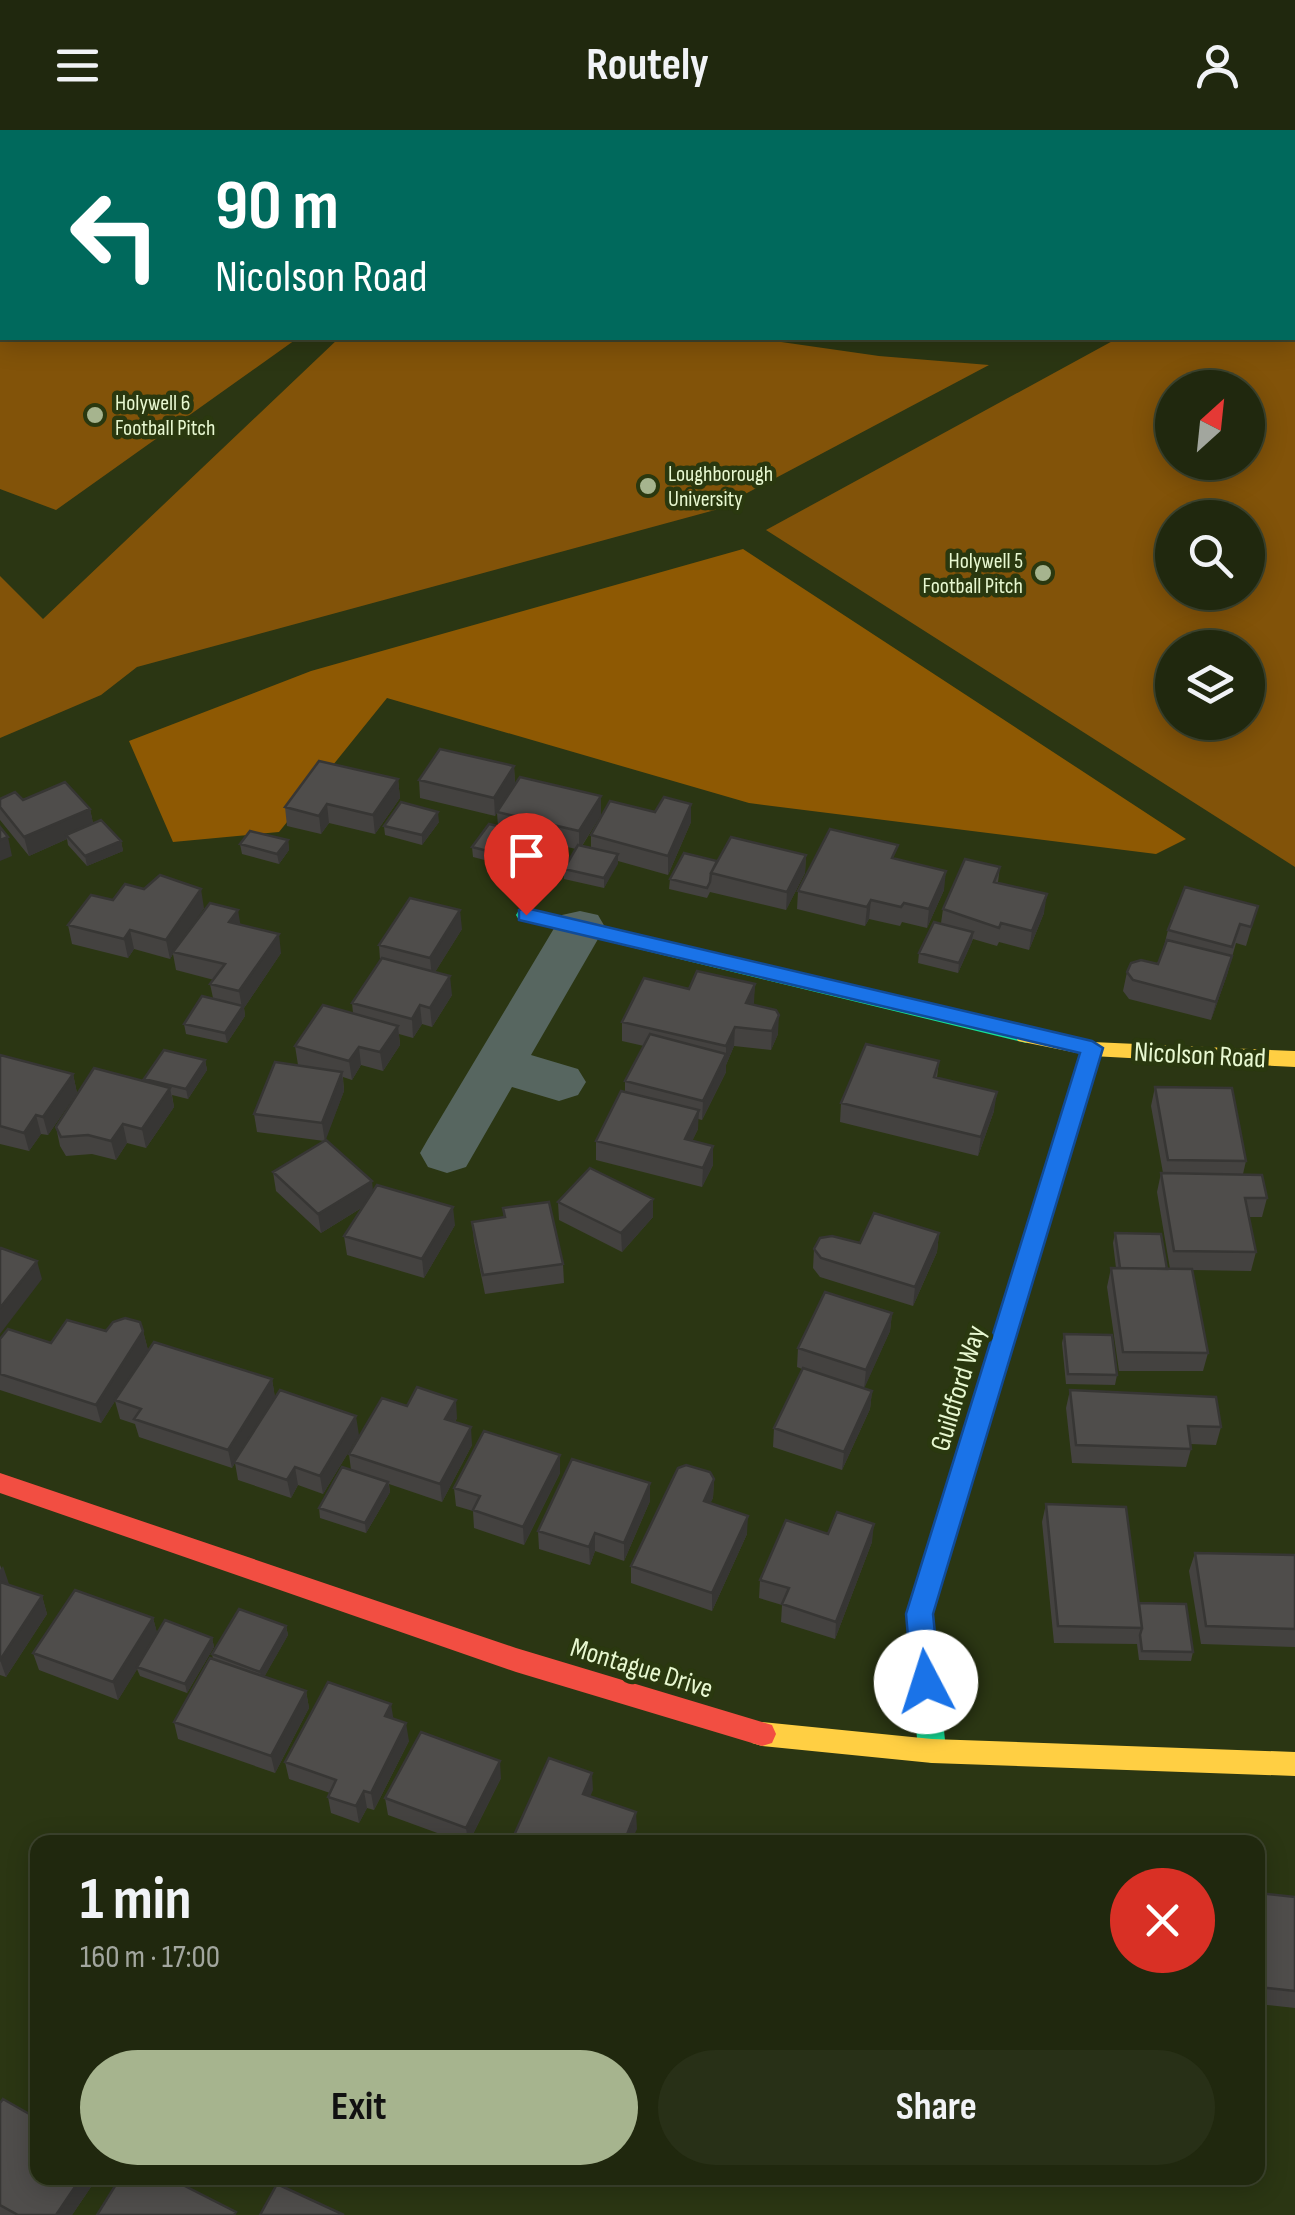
<!DOCTYPE html>
<html lang="en">
<head>
<meta charset="utf-8">
<style>
  :root { --surface:#20280e; --page:#283017; --text:#f1f3f6; --muted:#a2a69e; --line:#3d442e; --accent:#a6b48e }
  body { margin:0; font-family:"Sofia Sans Condensed",sans-serif; background:var(--page); color:var(--text); height:100vh; display:flex; flex-direction:column; font-size:38px; white-space:nowrap }
  * { box-sizing:border-box; margin:0 }
  p { font-size:32px; color:var(--muted) }
  .icon { flex:none; width:55px; height:55px; fill:none; stroke:currentColor; stroke-width:2; stroke-linecap:round; stroke-linejoin:round }
  .map { position:relative; flex:1; overflow:hidden }
  .side { position:absolute; left:30px; top:1705px; width:1235px; height:350px; display:flex; flex-direction:column; background:var(--surface); border-radius:20px; box-shadow:0 5px 25px #0003,0 0 0 2px var(--line) }
  .side>* { flex:none }
  .top-card { position:absolute; left:0px; top:0px; width:1295px; height:210px; box-shadow:0 5px 25px #0003,0 0 0 2px var(--line); background:#00695c; color:#fff; overflow:hidden }
  .needle { width:65px; rotate:27deg }
  .controls { position:absolute; left:1155px; top:240px; display:grid; gap:20px }
  .controls a { display:grid; place-items:center; width:110px; height:110px; border-radius:50%; background:var(--surface); box-shadow:0 5px 25px #0003,0 0 0 2px var(--line); font-size:50px }
  .pin { position:absolute; display:grid; place-items:center; width:85px; height:85px; color:#fff; margin:-102px -42px; border-radius:50% 50% 50% 0; rotate:-45deg; box-shadow:0 0 10px #0007 }
  .pin .icon { rotate:45deg }
  .me { position:absolute; width:110px; margin:-55px; rotate:355deg; stroke-linejoin:round; filter:drop-shadow(0 0 8px #0008) }
  .turn { display:flex; align-items:center; gap:35px; height:210px; padding:0 50px; font-size:45px }
  .turn .icon { width:130px; height:130px; stroke-width:2.5 }
  .turn b { display:block; font-size:70px; line-height:85px }
  .round { display:grid; place-items:center; flex:none; width:105px; height:105px; border-radius:52px; background:var(--page) }
  .summary { display:flex; align-items:center; justify-content:space-between; height:170px; padding:0 50px }
  h1 { font-size:60px; font-weight:700; line-height:75px }
  .cta { display:flex; gap:20px; margin-top:auto; padding:20px 50px }
  .cta a { flex:1; height:115px; border-radius:60px; background:var(--accent); color:#111; font-size:40px; font-weight:700; line-height:115px; text-align:center }
  .cta a+a { background:var(--page); color:var(--text) }
  header { display:flex; justify-content:space-between; align-items:center; height:130px; padding:0 50px; background:var(--surface); font-size:45px; font-weight:700 }
  .map>svg:first-child { display:block }
</style>
</head>
<body>
<header><svg class="icon" aria-label="menu" viewBox="0 0 24 24"><path d="M4 6h16M4 12h16M4 18h16"/></svg>Routely<svg class="icon" aria-label="person" viewBox="0 0 24 24"><circle cx="12" cy="8" r="4"/><path d="M4 21q1-7 8-7t8 7"/></svg></header>
<div class="map">
<svg width="1295" height="2085" viewBox="0 0 1295 2085">
  <rect width="100%" height="100%" fill="#2b3613"/>
  <path fill="#825309" fill-rule="evenodd" d="M1295 88V737L766 400 1118 208H1292ZM1172 258H1248V332H1172ZM1172 388H1248V462H1172ZM1172 518H1248V592H1172Z
    M0 116 2 208 295 210 56 380 0 359Z
    M339 208H753L879 226 989 235 715 380 137 537 101 565 0 608V446L43 489Z"/>
  <path fill="#8e5903" d="M743 419 1186 709 1156 724 749 673 387 568 279 702 173 712 129 611 311 541Z"/>
  <g fill="none" stroke-linecap="round" stroke-linejoin="round">
    <path stroke="#576660" stroke-width="30" d="M242 2 243 0"/>
    <path fill="#576660" fill-rule="evenodd" d="M580 781 598 785 605 797 531 925 578 939 586 952 578 965 559 971 512 957 466 1037 447 1043 428 1037 420 1023 428 1009 562 785Z"/>
    <path fill="#16e098" fill-rule="evenodd" d="M526 778 1026 899 1037 906 1026 913 519 790 516 785 519 780Z
      M1092 912 1103 919 933 1484 946 1621 942 1630 932 1633 922 1630 918 1621 907 1484 1081 919Z"/>
    <path fill="#ffcf43" fill-rule="evenodd" d="M1026 899 1092 912 1295 921V937L1092 926 1018 911 1015 906Z
      M762 1592 932 1609 1295 1622V1646L932 1633 762 1616 752 1613 748 1604 752 1595Z"/>
    <path fill="#f24e42" fill-rule="evenodd" d="M0 1343 516 1518 762 1592 772 1595 776 1604 772 1613 762 1616 516 1542 0 1363Z"/>
  </g>
  <path fill="#444240" d="M514 636 515 654 601 666V685L582 716 591 718V705L655 682 691 674V692L668 745 618 731 604 758 564 749V739L576 719 527 708 528 713 512 737 473 727 472 717 498 696 497 683 495 686 420 668 419 650Z
    M398 649 400 668 375 704 329 693 321 704 287 696 285 677Z
    M0 669 90 679 93 693 121 711 123 721 87 736 68 715 67 709 29 726 0 690Z
    M439 692 422 715 385 705 384 696Z
    M288 710 289 720 279 734 242 724 240 714Z
    M806 725 805 743 786 780 710 762 707 768 669 759 670 749 717 731Z
    M897 729 944 760 927 798 902 792 900 796 869 789 865 796 797 779 798 761Z
    M1000 737 998 752 1044 783 1029 820 999 812 997 816 973 809 958 843 918 833 919 823 941 793 943 779Z
    M113 770 204 778 186 804 240 795 281 823 244 878 245 886 227 913 186 904 184 894 213 868 210 854 214 850 176 840 173 824 170 829 134 819 128 828 72 814 68 795Z
    M1258 776 1246 816 1236 813 1227 845 1211 890 1129 869 1123 861 1127 842 1158 834 1164 816 1168 800Z
    M462 799 435 842 452 865 432 897 422 894 413 908 399 904 400 915 383 941 361 935 352 950 343 947 344 961 325 1010 373 1061 455 1095 424 1148 347 1125 344 1106 363 1077 321 1103 276 1061 273 1042 324 1011 257 1002 254 984 298 935 295 916 353 883 352 873 380 830 379 815Z
    M755 854 753 875 778 904 771 920 734 916 726 935V942L702 990 698 989V999L692 1011 713 1035 702 1057 596 1030V1011L625 962V951L644 916 622 911V892L689 859Z
    M0 925 73 944 77 963 48 1005 41 1004 29 1021 0 1014Z
    M205 930 207 940 188 969 172 965 174 977 146 1018 127 1013 116 1030 92 1024 66 1026 60 1016 56 997 144 951Z
    M939 931 937 948 994 981 978 1026 840 992 841 973Z
    M1155 957 1246 1031 1243 1044 1267 1068 1262 1087H1249L1256 1122 1251 1141 1192 1140 1208 1223 1203 1241H1119L1107 1157 1111 1138H1116L1113 1113 1115 1103 1167 1139H1170L1157 1062 1161 1043H1163L1151 976Z
    M558 1072 653 1087 622 1122 559 1090Z
    M503 1078 563 1134 564 1153 485 1164 474 1111 472 1092 504 1088Z
    M939 1103 937 1122 913 1176 820 1147 813 1138 814 1119Z
    M892 1183 890 1201 864 1258 872 1261 870 1279 842 1340 773 1317 774 1298 802 1239 797 1237 798 1218Z
    M106 1201H143L148 1220 126 1254 272 1249 275 1268 359 1305 323 1364 298 1355 291 1368 238 1350 235 1333 232 1338 139 1307 135 1294 120 1289 115 1271 101 1293 0 1260V1209L51 1213Z
    M1064 1204 1117 1245 1115 1255 1066 1254 1062 1213Z
    M1070 1260 1221 1297 1216 1315 1190 1314 1191 1319 1186 1337 1072 1333 1066 1278Z
    M407 1276 457 1288 455 1292 472 1315 442 1372 389 1354 390 1362 366 1403 320 1388 319 1378 351 1340 349 1324Z
    M560 1343 524 1415 474 1398 473 1381 456 1376 454 1358Z
    M714 1349 713 1368 710 1373 747 1404 712 1481 631 1453V1436Z
    M650 1371 624 1431 595 1421 590 1435 539 1419 538 1401Z
    M1046 1374 1139 1473 1193 1522 1191 1531 1139 1530 1137 1514 1054 1513 1042 1392Z
    M828 1404 872 1412 835 1509 781 1492 782 1475 759 1468 760 1450Z
    M1195 1423 1295 1425V1517L1201 1514 1189 1441Z
    M0 1435 9 1455 42 1466 47 1484 6 1547 0 1545Z
    M153 1488 157 1503 212 1508 214 1517 187 1563 140 1546 137 1539 118 1570 39 1540 33 1523Z
    M286 1496 288 1505 264 1547 306 1561 309 1578 275 1643 178 1609 174 1592 213 1529 212 1524Z
    M393 1589 409 1611 374 1680 367 1678 359 1693 331 1683 328 1667 330 1663 289 1649 285 1632Z
    M501 1648 469 1712H462L388 1685 385 1668Z
    M1258 1763 1295 1767V1878L1258 1874Z
    M0 1973 38 2048H97L72 2085H0Z"/>
  <path fill="#373634" d="M514 636 515 655 495 686 494 668Z
    M398 649 400 668 375 704 373 685Z
    M601 666V685L579 720V701Z
    M327 674 329 693 321 704 319 686Z
    M691 674V692L668 745V726Z
    M90 679 94 698 66 705 67 709 29 726 24 707Z
    M438 682 439 692 422 715V705Z
    M527 703 528 713 512 737 511 727Z
    M8 707 12 726 0 731V710Z
    M288 710 289 720 279 734 277 724Z
    M121 711 123 721 87 736 85 726Z
    M618 724V734L604 758V748Z
    M806 725 805 743 786 780 787 762Z
    M946 741 944 760 927 798 929 779Z
    M201 759 204 778 175 822H173V824L170 829 166 810Z
    M1047 764 1044 783 1029 820 1032 801Z
    M871 770 869 789 865 796 867 777Z
    M238 780 241 798 229 792Z
    M460 780 462 799 432 847 430 828Z
    M130 800 134 819 128 828 124 809Z
    M973 802 972 812 958 843 959 833Z
    M279 804 281 823 244 878 245 886 227 913 225 903 242 878 239 861Z
    M1232 826 1227 845 1211 890 1216 872Z
    M450 846 452 865 432 897 430 878Z
    M755 854 754 873 745 892 746 873Z
    M420 875 422 894 413 908 412 889Z
    M779 885 778 904 771 920 772 901Z
    M398 896 400 915 383 941 380 922Z
    M735 897 734 916 726 935V942L702 990 703 971 726 924V916Z
    M359 917 361 935 352 950 349 931Z
    M205 930 207 940 188 969 186 959Z
    M342 942 344 961 325 1012 322 993Z
    M73 944 77 963 48 1005 43 987Z
    M170 958 174 977 146 1018 142 999Z
    M997 962 994 981 978 1026 981 1007Z
    M699 980 698 999 684 1028 685 1009Z
    M36 985 41 1004 29 1021 24 1003Z
    M123 994 127 1013 116 1030 111 1011Z
    M713 1016V1035L702 1057 703 1038Z
    M372 1051 374 1070 321 1103 318 1084Z
    M653 1069V1087L622 1122 621 1103Z
    M453 1077 455 1095 424 1148 422 1129Z
    M939 1103 937 1122 913 1176 915 1157Z
    M37 1131 42 1149 0 1204V1178Z
    M892 1183 890 1201 864 1259 866 1240Z
    M143 1201 148 1220 101 1293 96 1275Z
    M272 1249 275 1268 232 1338 228 1320Z
    M872 1261 870 1279 842 1340 844 1322Z
    M456 1270 457 1288 447 1307 445 1289Z
    M356 1286 359 1305 323 1364 320 1346Z
    M471 1297 472 1315 442 1372 440 1354Z
    M560 1325V1343L524 1415 523 1397Z
    M295 1337 298 1355 291 1368 287 1350Z
    M714 1349 713 1368 703 1389 704 1371Z
    M388 1352 390 1362 366 1403 365 1393Z
    M650 1353V1371L624 1431V1413Z
    M748 1386 747 1404 712 1481V1463Z
    M874 1394 872 1412 835 1509 836 1492Z
    M595 1403V1421L590 1435 589 1417Z
    M3 1436 9 1454 0 1467V1440Z
    M42 1466 47 1484 6 1547 0 1530Z
    M153 1488 158 1506 118 1570 113 1552Z
    M286 1496 288 1505 262 1551 260 1542Z
    M212 1508 214 1517 187 1563 185 1554Z
    M306 1561 309 1578 275 1643 271 1626Z
    M391 1574 394 1592 385 1586Z
    M406 1593 409 1611 374 1680 371 1663Z
    M500 1631 501 1648 469 1712H468L466 1698Z
    M592 1643 593 1660 584 1681 583 1664Z
    M364 1661 367 1678 359 1693 356 1676Z
    M636 1682 637 1699 631 1712H624Z
    M81 2048H97L72 2085H56Z"/>
  <path fill="#4f4d4b" stroke="#373634" stroke-width="2.5" d="M440 619 514 636 494 668 419 650Z
    M319 631 398 649 373 685 327 674 319 686 285 677Z
    M520 647 601 666 579 701 497 682Z
    M65 652 90 679 24 707 0 677V669L15 662 23 670Z
    M664 667 691 674 668 726 591 705 610 671 655 682Z
    M401 672 438 682 422 705 384 696Z
    M101 690 121 711 85 726 66 705Z
    M489 694 527 703 511 727 472 717Z
    M0 697 8 707 0 710Z
    M830 699 898 715 892 728 946 741 929 779 904 773 901 777 871 770 867 777 798 761Z
    M250 701 288 710 277 724 240 714Z
    M731 707 806 725 787 762 711 743Z
    M578 715 618 724 604 748 564 739Z
    M684 723 717 731 711 743 710 752 707 758 670 749Z
    M965 729 1000 737 994 752 1047 764 1032 801 1001 793 999 798 943 779Z
    M160 745 201 759 166 810 130 800 124 809 68 795 91 765 113 770 125 754 144 759Z
    M1185 757 1258 776 1251 797 1240 794 1232 817 1168 800Z
    M410 768 460 780 430 828 379 815Z
    M210 773 238 780 229 792 279 804 239 861 210 854 225 834 173 822Z
    M934 792 973 802 959 833 919 823Z
    M1167 810 1232 826 1216 872 1133 850 1127 842 1131 833 1141 830 1158 834Z
    M382 828 450 846 430 878 420 875 412 889 352 873Z
    M697 841 755 854 746 873 776 880 779 885 772 901 735 897 726 916 622 892 644 848 689 859Z
    M202 866 243 876 225 903 184 894Z
    M323 875 398 896 380 922 359 917 349 931 295 916Z
    M650 904 726 924 703 971 625 951Z
    M866 914 939 931 934 947 997 962 981 1007 841 973Z
    M164 920 205 930 186 959 144 949Z
    M0 925 73 944 43 987 36 985 24 1003 0 996Z
    M275 932 342 942 322 993 254 984Z
    M94 938 170 958 142 999 123 994 111 1011 88 1005 61 1007 56 997Z
    M1155 957 1232 958 1246 1031 1168 1030Z
    M621 961 699 980 685 1009 713 1016 703 1038 596 1011Z
    M326 1010 372 1051 318 1084 273 1042Z
    M590 1038 653 1069 621 1103 558 1072Z
    M1161 1043 1262 1045 1267 1068H1245L1256 1122 1174 1121Z
    M377 1055 453 1077 422 1129 344 1106Z
    M549 1072 563 1134 483 1145 472 1092 505 1087 503 1078Z
    M874 1083 939 1103 915 1157 821 1128 814 1119 820 1108 832 1106 860 1113Z
    M1115 1103 1161 1104 1167 1139 1120 1138Z
    M1 1118 37 1131 0 1178V1120Z
    M1111 1138 1192 1139 1208 1223 1123 1222Z
    M825 1162 892 1183 866 1240 798 1218Z
    M125 1188 140 1192 143 1201 96 1275 0 1244V1209L8 1199 51 1213 67 1190 106 1201 113 1192Z
    M1064 1204 1112 1205 1117 1245 1068 1244Z
    M154 1212 272 1249 228 1320 134 1289 141 1279 115 1270Z
    M803 1238 872 1261 844 1322 774 1298Z
    M417 1257 456 1270 445 1289 471 1297 440 1354 349 1324 382 1268 407 1276Z
    M280 1260 356 1286 320 1346 295 1337 287 1350 234 1332Z
    M1070 1260 1216 1267 1221 1297 1188 1296 1191 1319 1076 1315Z
    M484 1301 560 1325 523 1397 473 1380 480 1366 454 1358Z
    M572 1329 650 1353 624 1413 595 1403 589 1417 538 1401Z
    M686 1335 710 1342 714 1349 704 1371 748 1386 712 1463 631 1436 678 1338Z
    M342 1337 388 1352 365 1393 319 1378Z
    M1046 1374 1126 1377 1142 1498 1058 1496Z
    M837 1382 874 1394 836 1492 782 1474 789 1458 760 1450 786 1390 828 1404Z
    M1195 1423 1295 1425V1499L1206 1496Z
    M0 1452 42 1466 0 1530Z
    M75 1460 153 1488 113 1552 33 1523Z
    M1139 1473 1186 1474 1193 1522 1142 1521 1140 1505 1142 1498Z
    M239 1479 286 1496 260 1542 212 1524Z
    M165 1490 212 1508 185 1554 137 1537Z
    M210 1528 306 1561 271 1626 174 1592Z
    M328 1552 391 1574 385 1586 406 1593 371 1663 364 1661 356 1676 328 1667 336 1650 285 1632Z
    M421 1602 500 1631 466 1698 385 1668Z
    M549 1628 592 1643 583 1664 636 1682 624 1712H511Z
    M654 1708 666 1712H652Z
    M1258 1763 1295 1767V1861L1258 1857Z
    M3 1969 38 1989V2048H81L56 2085H18L0 2075V1973Z
    M120 2048H169L236 2082 234 2085H97Z
    M277 2054 344 2085H260Z"/>
  <path fill="#1a73e8" stroke="#114b97" stroke-width="2.5" d="M526 778 1092 911 1103 918 933 1484 940 1552 936 1561H916L912 1552 906 1484 1080 923 519 790V780Z"/>
  <g fill="#a6b48e" stroke="#2a380f" stroke-width="4">
    <circle cx="95" cy="285" r="10"/>
    <circle cx="648" cy="356" r="10"/>
    <circle cx="1043" cy="443" r="10"/>
  </g>
  <g text-anchor="middle" stroke-width="9" stroke-linejoin="round" paint-order="stroke">
    <g font-size="22" fill="#e8f8d1" stroke="#2a380f" text-anchor="start">
      <text x="115" y="280">Holywell 6<tspan x="115" dy="25">Football Pitch</tspan></text>
      <text x="668" y="351">Loughborough<tspan x="668" dy="25">University</tspan></text>
      <text x="1023" y="438" text-anchor="end">Holywell 5<tspan x="1023" dy="25">Football Pitch</tspan></text>
    </g>
    <g font-size="28" fill="#e8f8d1" stroke="#2a380f">
      <text transform="translate(1200 924) rotate(3)" y="10">Nicolson Road</text>
      <text transform="translate(957 1258) rotate(-73)" y="10">Guildford Way</text>
      <text transform="translate(642 1537) rotate(17)" y="10">Montague Drive</text>
    </g>
  </g>
</svg>
<div class="controls">
<a><svg class="needle" viewBox="-14 -14 28 28"><path d="M0-13l5 13h-10z" fill="#e53935"/><path d="M0 13l5-13h-10z" fill="#a2a69e"/></svg></a>
<a><svg class="icon" aria-label="search" viewBox="0 0 24 24"><circle cx="10" cy="10" r="6"/><path d="M15 15l6 6"/></svg></a>
<a><svg class="icon" aria-label="layers" viewBox="0 0 24 24"><path d="M12 4l9 5-9 5-9-5zM3 14l9 5 9-5"/></svg></a>
</div>
<div class="pin" style="left:526px;top:785px;background:#d93025"><svg class="icon" aria-label="arrive" viewBox="0 0 24 24"><path d="M6 21V4h12l-3 4 3 4H6"/></svg></div>
<svg class="me" style="left:926px;top:1552px" viewBox="-20 -20 40 40"><circle r="19" fill="#fff"/><path d="M0-13L10 11 0 6-10 11z" fill="#1a73e8"/></svg>
<div class="top-card">
<div class="turn"><svg class="icon" aria-label="left" viewBox="0 0 24 24"><path d="M17 20v-9H6M10 6l-5 5 5 5"/></svg><div><b>90 m</b>Nicolson Road</div></div>
</div>
<section class="side">
<div class="summary"><div><h1>1 min</h1><p>160 m · 17:00</p></div><a class="round" style="background:#d93025;color:#fff"><svg class="icon" aria-label="close" viewBox="0 0 24 24"><path d="M6 6l12 12M18 6L6 18"/></svg></a></div>
<div class="cta"><a>Exit</a><a>Share</a></div>
</section>
</div>
</body>
</html>
